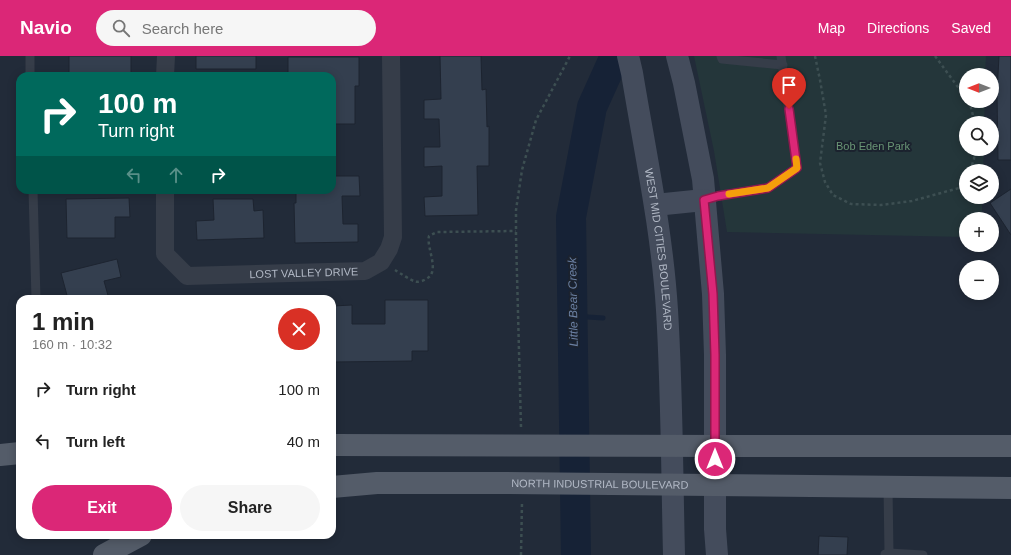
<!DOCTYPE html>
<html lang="en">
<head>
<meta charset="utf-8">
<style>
  :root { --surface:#fff; --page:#f6f6f6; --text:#222; --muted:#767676; --accent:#db2777 }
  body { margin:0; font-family:Helvetica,sans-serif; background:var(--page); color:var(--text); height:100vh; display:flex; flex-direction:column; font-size:15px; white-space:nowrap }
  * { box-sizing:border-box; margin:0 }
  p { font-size:13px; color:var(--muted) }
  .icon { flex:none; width:22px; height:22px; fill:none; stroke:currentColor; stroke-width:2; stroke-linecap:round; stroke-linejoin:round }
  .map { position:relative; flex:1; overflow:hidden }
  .sheet { position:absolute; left:16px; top:239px; width:320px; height:244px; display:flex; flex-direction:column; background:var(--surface); border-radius:12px; box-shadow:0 2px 10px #0003 }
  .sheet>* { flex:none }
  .banner { position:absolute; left:16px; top:16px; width:320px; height:122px; border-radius:12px; box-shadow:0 2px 10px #0003; background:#00695c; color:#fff; overflow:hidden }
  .needle { width:26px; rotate:270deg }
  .controls { position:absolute; left:959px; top:12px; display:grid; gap:8px }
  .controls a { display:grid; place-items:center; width:40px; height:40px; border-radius:50%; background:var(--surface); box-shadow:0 2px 10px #0003; font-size:20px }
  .pin { position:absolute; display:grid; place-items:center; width:34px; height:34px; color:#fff; margin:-41px -17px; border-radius:50% 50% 50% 0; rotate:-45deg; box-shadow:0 0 4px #0007 }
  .pin .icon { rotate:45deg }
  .me { position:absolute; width:44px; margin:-22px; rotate:0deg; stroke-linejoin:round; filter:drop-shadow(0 0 3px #0008) }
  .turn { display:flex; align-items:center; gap:14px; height:84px; padding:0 16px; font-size:18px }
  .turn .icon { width:52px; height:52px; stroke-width:2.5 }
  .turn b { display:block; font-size:28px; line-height:34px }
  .lanes { display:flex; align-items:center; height:38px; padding:0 16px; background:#0003; justify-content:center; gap:20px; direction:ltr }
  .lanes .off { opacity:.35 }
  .round { display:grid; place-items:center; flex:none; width:42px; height:42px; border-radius:21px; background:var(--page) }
  .head { display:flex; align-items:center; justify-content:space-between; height:68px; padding:0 16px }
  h1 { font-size:24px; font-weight:600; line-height:30px }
  .cta { display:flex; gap:8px; margin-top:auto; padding:8px 16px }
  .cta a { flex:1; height:46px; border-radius:24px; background:var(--accent); color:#fff; font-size:16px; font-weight:600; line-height:46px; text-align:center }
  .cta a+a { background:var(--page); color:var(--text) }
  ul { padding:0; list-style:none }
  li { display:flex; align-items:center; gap:12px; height:52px; padding:0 16px }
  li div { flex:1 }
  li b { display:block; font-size:15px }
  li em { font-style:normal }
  header { display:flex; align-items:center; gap:24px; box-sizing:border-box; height:56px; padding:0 20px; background:var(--accent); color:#fff }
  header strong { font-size:19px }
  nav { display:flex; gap:22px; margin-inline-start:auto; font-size:14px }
  .search { width:280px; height:36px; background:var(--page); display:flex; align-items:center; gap:10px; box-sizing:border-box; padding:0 14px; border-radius:22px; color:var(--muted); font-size:15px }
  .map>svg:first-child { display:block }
</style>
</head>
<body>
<header>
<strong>Navio</strong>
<div class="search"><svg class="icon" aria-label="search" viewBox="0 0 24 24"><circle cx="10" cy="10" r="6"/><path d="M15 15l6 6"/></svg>Search here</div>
<nav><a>Map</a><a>Directions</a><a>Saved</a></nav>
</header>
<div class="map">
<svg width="1011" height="499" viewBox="0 0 1011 499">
  <rect width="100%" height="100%" fill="#222b39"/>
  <path fill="#24363a" d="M694 0H986L985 19H966V45H985L984 67H966V93H984L983 115H966V141H982V163H966V181L727 176 714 95Z"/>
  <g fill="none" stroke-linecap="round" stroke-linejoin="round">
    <path stroke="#162236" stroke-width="5" d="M573 260 603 262"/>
    <path stroke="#162236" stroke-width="30" d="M576 499 571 161 592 51 615 0"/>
  </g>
  <path fill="#343f4f" stroke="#1d2430" d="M69 0H131V17H69Z
    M196 0H256V13H196Z
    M440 0H481L482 34 486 33 487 71 489 70V110H477L478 159 425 160 424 141 442 140V110L424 111V91H440L439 63H424V44L441 43Z
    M999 0H1011V104H998L997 37Z
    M288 1H359V30H355V68H332V20H288Z
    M332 120H359L360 140H342L343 168H358V186L295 187 294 147H296V134H332Z
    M1011 133V179L990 147Z
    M129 142 130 161H115V182H67L66 143Z
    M213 143H253L254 155 263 154 264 182 197 184 196 165 214 164Z
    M117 203 121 221 104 225 109 243H68L61 217Z
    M385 244H428V295H412V305L334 306 333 250 352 249V268H385Z
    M819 480 848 481 847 499H818Z"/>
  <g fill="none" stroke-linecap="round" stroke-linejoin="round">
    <path stroke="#3d4f52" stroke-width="2.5" stroke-dasharray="3 3" stroke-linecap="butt" d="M815 0 820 24 826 59 820 107 825 126 833 139 851 148 881 149 912 145 959 132 966 124
      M935 0 966 42
      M968 45 970 48 975 67
      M970 115 974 103 975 93
      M395 214C400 217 410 224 414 225 417 227 423 225 426 223 441 216 426 192 429 180L437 176 516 175
      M521 371 516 181V154L522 114 536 64 570 0
      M521 499 522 446"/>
    <path stroke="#363d49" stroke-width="9" d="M30 0V20
      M721 0 722 3 783 9
      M33 134 36 243
      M705 144 718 140 768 132 797 112 781 0
      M888 431 889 497
      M885 498 889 497 923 499"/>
    <g stroke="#363d49" stroke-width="18">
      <path d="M165 20 166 0"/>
      <path id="s1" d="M165 134V198L187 220 365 215 381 206 389 193 393 181 391 0"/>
    </g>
    <g stroke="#444c5c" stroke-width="22">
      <path id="s2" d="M628 0 632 17C645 96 662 174 667 254 672 335 672 417 674 499"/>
      <path d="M677 0 684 27 703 123 713 238 715 299V473L717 499"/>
      <path d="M655 149 704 144"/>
    </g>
    <g stroke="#545c69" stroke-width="22">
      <path d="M332 389 738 390H1011"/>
      <path d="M0 399 20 397"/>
      <path id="s3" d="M332 431 377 427H505L1011 432"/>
      <path d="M104 499 141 479"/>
    </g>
  </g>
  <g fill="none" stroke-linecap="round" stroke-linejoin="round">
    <g stroke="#8e194d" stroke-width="10">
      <path id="route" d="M715 403V299L713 238 704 144 718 140 768 132 797 112 789 53"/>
    </g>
    <use href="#route" stroke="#db2777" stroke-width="7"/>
    <path stroke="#f59e0b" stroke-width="7" d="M729 138 768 132 797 112 796 103"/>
  </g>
  <g text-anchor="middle" stroke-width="4" stroke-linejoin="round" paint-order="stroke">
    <g font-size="11" fill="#699575" stroke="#1b222e">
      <text x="873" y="94">Bob Eden Park</text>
    </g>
    <g font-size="11" fill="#b1b8c5" stroke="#1b222e">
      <text dy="4" stroke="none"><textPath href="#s2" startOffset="196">WEST MID CITIES BOULEVARD</textPath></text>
      <text dy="4" stroke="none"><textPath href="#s1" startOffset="212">LOST VALLEY DRIVE</textPath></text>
      <text dy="4" stroke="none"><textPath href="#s3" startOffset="268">NORTH INDUSTRIAL BOULEVARD</textPath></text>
    </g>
    <g font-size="12" font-style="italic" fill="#6b80a3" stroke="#1b222e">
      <text transform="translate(573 246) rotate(-91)" y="4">Little Bear Creek</text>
    </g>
  </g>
</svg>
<div class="controls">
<a><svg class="needle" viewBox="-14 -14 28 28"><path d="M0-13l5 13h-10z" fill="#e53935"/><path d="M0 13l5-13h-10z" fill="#767676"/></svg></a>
<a><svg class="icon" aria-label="search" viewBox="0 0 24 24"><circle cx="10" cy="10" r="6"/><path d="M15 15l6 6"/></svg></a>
<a><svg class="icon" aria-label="layers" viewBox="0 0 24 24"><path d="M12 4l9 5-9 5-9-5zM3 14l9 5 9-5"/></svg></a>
<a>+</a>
<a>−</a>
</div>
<div class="pin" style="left:789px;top:53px;background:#d93025"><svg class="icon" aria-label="arrive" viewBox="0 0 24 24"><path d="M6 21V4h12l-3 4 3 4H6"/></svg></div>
<svg class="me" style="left:715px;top:403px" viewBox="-20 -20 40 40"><circle r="17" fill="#db2777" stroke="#fff" stroke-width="3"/><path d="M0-11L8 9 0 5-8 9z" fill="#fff"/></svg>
<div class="banner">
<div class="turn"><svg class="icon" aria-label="right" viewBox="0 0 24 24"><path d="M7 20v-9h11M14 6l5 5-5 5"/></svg><div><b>100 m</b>Turn right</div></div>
<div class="lanes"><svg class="icon off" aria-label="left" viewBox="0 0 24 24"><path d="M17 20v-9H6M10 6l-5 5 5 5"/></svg><svg class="icon off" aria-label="ahead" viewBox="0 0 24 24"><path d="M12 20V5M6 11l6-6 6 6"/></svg><svg class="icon" aria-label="right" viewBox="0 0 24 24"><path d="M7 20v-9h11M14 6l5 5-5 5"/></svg></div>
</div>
<section class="sheet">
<div class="head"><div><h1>1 min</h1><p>160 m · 10:32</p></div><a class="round" style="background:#d93025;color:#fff"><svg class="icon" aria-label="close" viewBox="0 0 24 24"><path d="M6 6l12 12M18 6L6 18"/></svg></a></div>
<ul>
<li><svg class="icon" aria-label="right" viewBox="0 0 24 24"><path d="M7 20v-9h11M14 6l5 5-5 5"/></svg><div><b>Turn right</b></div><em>100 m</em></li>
<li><svg class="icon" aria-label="left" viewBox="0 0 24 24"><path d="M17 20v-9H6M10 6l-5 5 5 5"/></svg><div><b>Turn left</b></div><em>40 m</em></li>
</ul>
<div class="cta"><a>Exit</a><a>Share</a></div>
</section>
</div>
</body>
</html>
